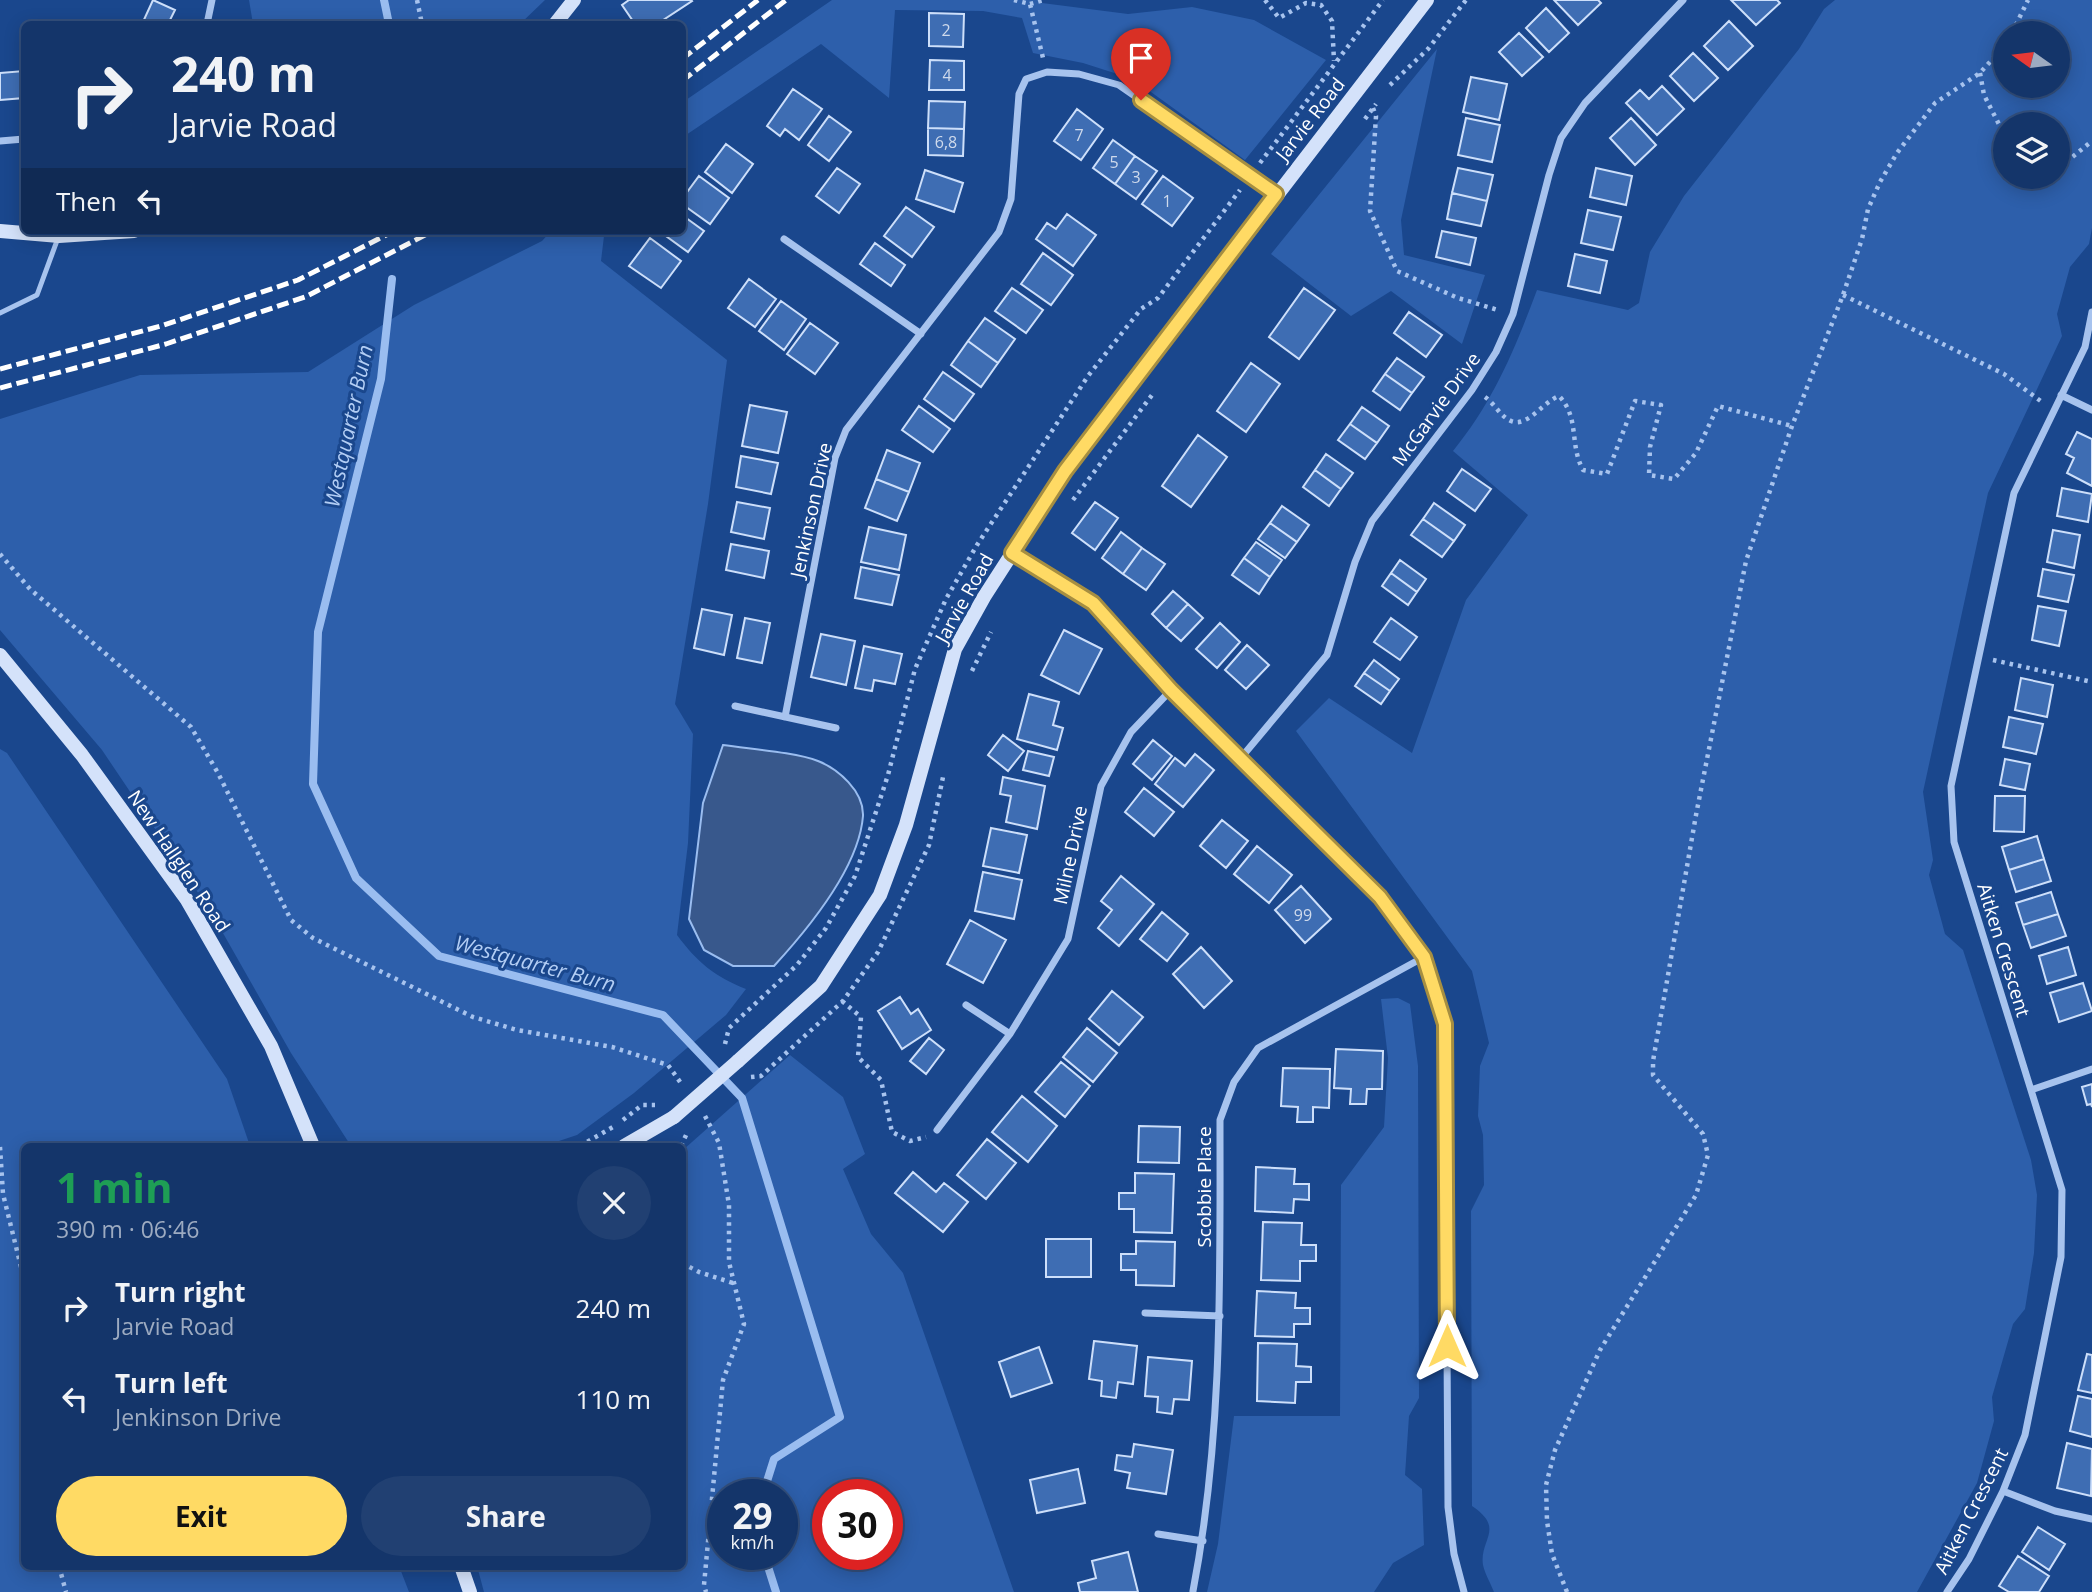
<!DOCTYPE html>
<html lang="en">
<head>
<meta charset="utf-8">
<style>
  :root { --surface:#14356a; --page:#214072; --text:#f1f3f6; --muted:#9dabc1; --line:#33507e; --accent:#ffda64 }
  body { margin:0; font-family:"Open Sans",sans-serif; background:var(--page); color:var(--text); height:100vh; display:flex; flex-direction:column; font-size:26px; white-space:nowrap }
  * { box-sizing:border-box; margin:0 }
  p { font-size:23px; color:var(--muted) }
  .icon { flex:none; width:38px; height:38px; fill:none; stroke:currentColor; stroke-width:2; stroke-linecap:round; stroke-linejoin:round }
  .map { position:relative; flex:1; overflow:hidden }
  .sheet { position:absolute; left:21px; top:1143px; width:665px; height:427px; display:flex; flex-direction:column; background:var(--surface); border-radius:10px; box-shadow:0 4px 18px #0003,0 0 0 2px var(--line) }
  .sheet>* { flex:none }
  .hud { position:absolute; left:21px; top:21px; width:665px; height:214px; border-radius:10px; box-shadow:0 4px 18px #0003,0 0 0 2px var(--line); background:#14356a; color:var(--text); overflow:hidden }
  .needle { width:46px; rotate:284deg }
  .fabs { position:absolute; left:1993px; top:21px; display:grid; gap:14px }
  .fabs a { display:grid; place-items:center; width:77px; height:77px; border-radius:50%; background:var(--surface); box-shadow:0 4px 18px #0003,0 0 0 2px var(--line); font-size:35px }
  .speed { position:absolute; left:707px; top:1479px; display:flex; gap:14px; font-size:35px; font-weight:700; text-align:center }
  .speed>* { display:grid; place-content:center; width:91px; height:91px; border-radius:50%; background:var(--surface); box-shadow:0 4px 18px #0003,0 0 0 2px var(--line); line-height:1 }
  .speed small { font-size:18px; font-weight:400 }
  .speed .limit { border:10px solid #d22; background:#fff; color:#111 }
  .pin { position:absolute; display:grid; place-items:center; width:60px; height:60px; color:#fff; margin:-72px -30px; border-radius:50% 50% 50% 0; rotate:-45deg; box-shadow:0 0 7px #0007 }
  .pin .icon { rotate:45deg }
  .me { position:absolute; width:77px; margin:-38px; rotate:0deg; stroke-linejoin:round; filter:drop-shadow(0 0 5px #0008) }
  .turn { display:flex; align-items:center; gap:24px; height:147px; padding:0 35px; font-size:32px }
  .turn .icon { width:91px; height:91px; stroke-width:2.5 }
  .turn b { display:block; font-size:49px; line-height:60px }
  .then { display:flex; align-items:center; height:66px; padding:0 35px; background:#0003; gap:14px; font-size:26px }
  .round { display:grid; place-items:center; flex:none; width:74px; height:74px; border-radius:37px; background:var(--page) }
  .summary { display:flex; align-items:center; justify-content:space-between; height:119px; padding:0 35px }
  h1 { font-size:42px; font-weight:700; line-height:52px; color:#1e9e55 }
  .button { display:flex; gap:14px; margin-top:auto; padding:14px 35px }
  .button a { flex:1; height:80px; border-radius:42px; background:var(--accent); color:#111; font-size:28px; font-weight:700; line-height:80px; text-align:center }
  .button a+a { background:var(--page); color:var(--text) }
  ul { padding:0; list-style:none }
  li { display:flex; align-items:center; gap:21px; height:91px; padding:0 35px }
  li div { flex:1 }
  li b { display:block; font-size:26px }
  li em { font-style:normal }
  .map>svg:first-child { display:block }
</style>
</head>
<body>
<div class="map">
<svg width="2092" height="1592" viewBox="0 0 2092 1592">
  <rect width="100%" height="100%" fill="#1a478d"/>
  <path fill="#2d5fab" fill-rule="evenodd" d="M249 0H545L520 24H253Z
    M832 0H1041L1042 3 1128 14 1192 7 1254 20 1326 60 1245 160 1133 79 1083 63 1033 53 1022 18 983 11 895 10 889 98 821 44 683 137V102Z
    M1835 0H2092V228L2089 244 2070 267 2057 314 2062 336 1988 493 1923 792 1933 860 1929 875 1945 934 1963 950 2031 1160 2037 1195 2034 1253 2025 1309 2013 1324 1992 1397 1994 1421 1977 1483 1917 1592H1494C1491 1584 1485 1574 1483 1565 1479 1539 1506 1529 1472 1506L1471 1211 1484 1185 1483 1135 1478 1116 1480 1066 1489 1043 1472 971 1296 731 1329 698 1412 753 1466 600 1528 515 1453 451C1494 400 1514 351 1537 290L1628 310 1639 303 1650 252 1684 196 1799 49 1824 9ZM2058 33V86H2006V33ZM2006 124H2058V177H2006Z
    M1437 49 1401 220 1404 255 1485 275 1462 344 1391 291 1351 316 1271 254Z
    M551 231H607L604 236 601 261 727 360 708 504 675 704 693 734 688 843 677 935C697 962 715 977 746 989L726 1015 634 1093 577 1135 544 1146H351L291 1053 211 912 102 750 0 630V419L140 375 308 372 414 305 542 241Z
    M0 749 7 753 227 1079 250 1146H24V1566H399L409 1592H0Z
    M1398 998 1410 1004 1418 1066 1419 1398 1409 1416 1405 1475 1422 1489 1424 1545 1393 1563 1374 1592H1207L1218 1544 1234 1416H1340L1341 1185 1384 1127 1388 1058 1381 999Z
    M790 1055 843 1097 865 1154 843 1169 871 1234 903 1273 1014 1592H484L477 1566H682L683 1150ZM723 1494H782V1554H723ZM828 1494H887V1554H828Z"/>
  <path fill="#38588c" stroke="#9abdf0" stroke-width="2" d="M723 745C749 749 795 752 818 761 838 769 864 791 863 816 859 867 808 929 774 966H733L704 950 689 919 703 803Z"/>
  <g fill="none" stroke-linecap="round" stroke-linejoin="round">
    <path stroke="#9abdf0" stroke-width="8" d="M384 0 389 24
      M392 279 381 379 318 632 313 784 356 878 439 956 663 1015 742 1098 840 1417 774 1459 763 1494
      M764 1554 776 1592"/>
  </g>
  <path fill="#3e6db3" stroke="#cddffa" stroke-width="2" d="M153 0 175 10 168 24H142Z
    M629 0H691L692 1 657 24H635L622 5Z
    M1554 0H1598L1601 3 1578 25Z
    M1731 0H1777L1780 3 1756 25Z
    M1546 8 1569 33 1549 52 1526 28Z
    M929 13 964 14 963 47 929 46Z
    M1729 21 1753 46 1728 70 1704 46Z
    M1519 33 1543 57 1522 76 1499 52Z
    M1693 53 1718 78 1694 101 1670 76Z
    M930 60 964 61V90H929Z
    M24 71V98L0 100V73Z
    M1471 77 1507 84 1499 120 1463 112Z
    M1662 86 1684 109 1657 135 1626 103 1640 90 1649 99Z
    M793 89 822 109 799 140 785 129 780 136 767 126Z
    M929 101 965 102 964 129 928 128Z
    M1077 109 1103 129 1081 160 1054 141Z
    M829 116 851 132 829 161 808 145Z
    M1466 118 1500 125 1492 162 1458 155Z
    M1631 118 1656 145 1635 165 1610 138Z
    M928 128 964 129 963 156 928 155Z
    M1113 140 1135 156 1115 184 1093 168Z
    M726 144 753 164 732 193 705 172Z
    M1135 156 1157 171 1136 199 1115 184Z
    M837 168 860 184 839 213 816 196Z
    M1458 168 1493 175 1487 201 1452 193Z
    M1596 168 1632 176 1626 205 1590 197Z
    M925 170 963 183 954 212 916 199Z
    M699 176 729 198 710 224 682 204V199Z
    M1163 176 1193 198 1172 226 1142 204Z
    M1452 193 1487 201 1481 226 1447 219Z
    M906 207 934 227 912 257 884 236Z
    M1588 210 1621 217 1613 250 1581 243Z
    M1067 214 1096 235 1073 266 1036 239 1047 223 1056 229Z
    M682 215 704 231 688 252 659 231H682Z
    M1442 231 1476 238 1470 265 1436 257Z
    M650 238 681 261 661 288 629 266Z
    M875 243 905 265 891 286 860 264Z
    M1043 253 1073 275 1051 305 1021 284Z
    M1575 254 1607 261 1600 293 1568 286Z
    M749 279 776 299 755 327 728 308Z
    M1012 288 1043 310 1026 333 995 311Z
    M1304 288 1335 310 1299 359 1269 337Z
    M781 301 806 319 784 350 759 331Z
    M1409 312 1442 335 1426 357 1394 333Z
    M985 318 1015 339 998 363 968 341Z
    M810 323 838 343 815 374 787 354Z
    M968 341 998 363 981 387 951 365Z
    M1397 358 1424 377 1412 393 1385 374Z
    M1251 363 1280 384 1246 432 1217 411Z
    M943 372 974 394 954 421 924 399Z
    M1385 374 1412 393 1400 410 1373 391Z
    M750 405 787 412 778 453 742 446Z
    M919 406 950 429 933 452 902 430Z
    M1362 407 1389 426 1377 443 1350 424Z
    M1350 424 1377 443 1365 459 1338 440Z
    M2077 432 2092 439V486L2067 473 2074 458 2066 454Z
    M1198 435 1227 457 1191 507 1162 486Z
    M887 450 920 463 909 492 876 479Z
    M1326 454 1353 473 1341 489 1315 470Z
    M741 456 778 463 771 494 736 487Z
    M1462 469 1491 489 1475 511 1447 491Z
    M1315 470 1341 489 1329 506 1303 487Z
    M876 479 909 492 897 521 865 508Z
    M2062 488 2092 494 2088 522 2057 516Z
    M737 502 770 508 764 539 731 532Z
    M1095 502 1118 518 1095 550 1072 533Z
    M1434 503 1465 525 1454 541 1423 519Z
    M1282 506 1309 525 1297 542 1270 523Z
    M1423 519 1454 541 1442 557 1411 535Z
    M1270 523 1297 542 1285 558 1258 539Z
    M869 527 906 535 899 570 861 562Z
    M2053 530 2080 535 2074 568 2047 562Z
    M1121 532 1142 548 1123 574 1102 558Z
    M1256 542 1282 560 1270 577 1244 558Z
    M731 544 769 551 764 578 726 570Z
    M1142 548 1165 564 1146 590 1123 574Z
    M1244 558 1270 577 1259 594 1232 575Z
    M1400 560 1426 579 1417 592 1391 573Z
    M861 567 899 575 892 605 855 598Z
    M2043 569 2074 575 2068 602 2038 596Z
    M1391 573 1417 592 1408 605 1382 586Z
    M1173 591 1188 604 1166 628 1152 614Z
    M1188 604 1203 618 1181 641 1166 628Z
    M2038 606 2066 611 2059 646 2032 640Z
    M702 609 732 615 724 655 694 648Z
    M745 618 770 623 762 663 737 658Z
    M1391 618 1417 637 1400 660 1374 642Z
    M1220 623 1240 642 1217 668 1196 649Z
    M1064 630 1102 649 1079 694 1041 675Z
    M821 634 855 641 846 685 811 677Z
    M1247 645 1269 665 1246 689 1225 670Z
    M864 646 902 654 895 684 874 680 872 691 855 688Z
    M1374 660 1399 679 1390 691 1364 673Z
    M1364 673 1390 691 1381 704 1355 686Z
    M2021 678 2053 685 2047 717 2015 710Z
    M1029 694 1059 702 1053 725 1063 728 1057 750 1017 739Z
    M2009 717 2043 724 2036 754 2003 747Z
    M1003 735 1024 751 1008 771 988 755Z
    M1153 740 1172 756 1152 780 1133 764Z
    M1028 751 1054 757 1049 776 1023 770Z
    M1195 754 1214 770 1183 807 1155 784 1175 758 1185 766Z
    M2005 759 2030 764 2025 790 2000 785Z
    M1003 777 1045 786 1037 829 1006 822 1011 796 1000 794Z
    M1144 788 1174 812 1154 836 1125 812Z
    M1995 796H2025L2024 832 1994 831Z
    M1222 820 1248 841 1226 868 1200 846Z
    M991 828 1027 835 1019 873 983 866Z
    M2037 836 2044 859 2009 870 2002 847Z
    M1257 846 1292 875 1269 903 1234 874Z
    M2044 859 2051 881 2016 892 2009 870Z
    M983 872 1022 880 1014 919 975 911Z
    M1121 876 1154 904 1119 946 1098 928 1112 910 1101 901Z
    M1301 886 1331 919 1305 943 1275 910Z
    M2051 892 2058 914 2023 925 2016 903Z
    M1162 912 1188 934 1167 961 1140 939Z
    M2058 914 2066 936 2031 948 2023 925Z
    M970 920 1006 940 983 983 947 964Z
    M1201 947 1232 981 1204 1008 1173 974Z
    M2068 947 2076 975 2047 984 2039 956Z
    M2083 983 2092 1011 2059 1022 2050 993Z
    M1112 991 1143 1017 1119 1045 1089 1019Z
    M900 997 911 1014 918 1009 931 1030 902 1049 878 1011Z
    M1087 1028 1117 1053 1093 1082 1063 1057Z
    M929 1038 944 1050 926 1074 910 1061Z
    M1336 1049 1383 1051 1382 1089H1367L1366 1104H1350L1351 1089 1334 1088Z
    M1061 1062 1090 1086 1065 1117 1035 1092Z
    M1283 1068 1330 1069 1329 1108 1313 1107V1122H1297L1298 1107 1281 1106Z
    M2092 1084V1107L2091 1104 2087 1105 2082 1087Z
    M1022 1096 1057 1126 1028 1162 992 1132Z
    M1139 1126 1180 1127 1179 1163 1138 1162Z
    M987 1139 1016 1163 986 1199 957 1175Z
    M1256 1167 1295 1169 1294 1184H1309V1200L1294 1199 1293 1213 1255 1211Z
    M913 1172 936 1192 944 1183 968 1202 943 1232 895 1193Z
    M1135 1173 1174 1174 1172 1233 1134 1232V1209H1119V1193H1135Z
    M1263 1222 1302 1223 1301 1245H1316V1261H1300V1281L1261 1280Z
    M1046 1239H1091V1277H1046Z
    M1136 1241 1175 1242 1174 1286 1136 1285V1270H1121V1254H1136Z
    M1257 1291 1296 1293 1295 1308H1310V1324H1294V1337L1255 1336Z
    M1094 1341 1137 1346 1133 1384 1118 1382 1116 1398 1101 1396 1102 1381 1089 1379Z
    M1258 1343 1297 1344 1296 1366 1311 1367V1382H1296L1295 1403 1257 1401Z
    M1039 1347 1052 1383 1011 1397 999 1362Z
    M2087 1354 2092 1355V1393L2078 1390Z
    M1148 1357 1192 1361 1189 1400 1174 1399 1172 1414 1157 1412 1158 1397 1145 1396Z
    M2078 1396 2092 1399V1437L2070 1431Z
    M2067 1443 2092 1449 2091 1496 2057 1488Z
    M1134 1444 1173 1450 1166 1494 1127 1488 1130 1473 1115 1470 1117 1455 1132 1457Z
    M1078 1469 1085 1503 1037 1513 1030 1480Z
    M2038 1527 2065 1544 2049 1570 2022 1552Z
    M1128 1552 1138 1592H1080L1078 1583 1096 1578 1092 1561Z
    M2018 1556 2049 1576 2039 1592H2009L1999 1586Z"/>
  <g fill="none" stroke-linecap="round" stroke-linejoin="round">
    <path stroke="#a7c3ee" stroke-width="4.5" stroke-dasharray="3.5 5" stroke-linecap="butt" d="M417 0 422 24
      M1014 0 1030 4 1043 58
      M1265 0 1279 18 1306 3 1321 5 1332 21 1334 61
      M1030 4 1044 0
      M2012 33 2028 0
      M1980 73 1984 95 2006 138
      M1390 85 1428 49 1466 0
      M1373 108 1376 116 1370 211 1397 271 1458 298 1498 310
      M1365 119 1376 104
      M2058 162 2065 163 2092 141
      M1260 163 1383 0
      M1843 295 2004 374 2042 402
      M1485 397C1495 404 1500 416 1511 421 1527 428 1543 402 1559 396 1580 418 1569 444 1583 470L1607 474 1635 401 1661 405 1650 447 1649 475 1674 479 1696 453 1718 406 1792 426
      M1073 500 1152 395
      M0 554 30 589 191 727 218 773 291 920 313 938 473 1017 517 1030 612 1047 668 1065 683 1086
      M1993 660 2092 682
      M972 671 991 632
      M842 1001 861 1017 858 1057 881 1080 892 1132 910 1141 926 1137
      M725 1044 729 1028 797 965 826 928 855 876 888 775 915 669 946 599 977 545 1088 376 1141 309 1158 298 1240 190
      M751 1077 761 1076 843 1001 878 952 929 845 943 777
      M705 1116 719 1143 729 1205V1262L744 1324 723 1380 704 1585 706 1592
      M623 1120 642 1105H655
      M580 1146 613 1127
      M681 1146 687 1133
      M0 1147 3 1194 24 1279
      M682 1263 699 1272 733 1283
      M59 1566 66 1592
      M1567 1592 1552 1554 1547 1521 1546 1485 1555 1450 1600 1350 1696 1195 1708 1155 1703 1134 1653 1075V1061L1696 815 1746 561 1792 426 1843 295 1862 239 1868 209 1880 182 1897 153 1935 103 1980 73 2006 44"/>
    <path stroke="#a7c3ee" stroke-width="5" d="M0 313 37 295 58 238"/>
    <path stroke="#a7c3ee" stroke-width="7" d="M207 24 212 0
      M0 141 24 139
      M784 239 921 334
      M2061 395 2092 410
      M1013 553 1093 603 1171 690 1380 897 1424 957 1445 1024 1448 1507 1454 1554 1464 1592
      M735 706 836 728
      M785 717 835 458 846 430 999 232 1011 199 1019 94 1026 79 1047 72 1079 74 1119 85 1276 194
      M1240 759 1327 655 1355 562 1372 521 1472 390 1496 352 1513 314 1549 175 1561 138 1585 103 1683 0
      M966 1005 1010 1034
      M2031 1090 2092 1069
      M937 1130 1010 1034 1068 939 1101 786 1131 732 1171 690
      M1145 1313 1220 1316
      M2003 1491 2055 1511 2092 1519
      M1158 1534 1203 1541
      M1193 1591C1223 1435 1220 1278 1220 1120L1234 1082 1258 1048 1424 957
      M1947 1592 1969 1559 2003 1491 2025 1435 2061 1257 2062 1190 1954 842 1951 786 2014 493 2085 347 2092 312"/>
    <path stroke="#d4e2fa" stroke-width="14" d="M555 24 574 0
      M0 231 59 236 134 231
      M0 655 82 755 187 900 271 1046 313 1146
      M738 1061 821 986 880 895 906 825 955 649 984 597 1065 471 1427 0
      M624 1146 674 1117
      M461 1566 470 1592"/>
    <path stroke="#fff" stroke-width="5" stroke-dasharray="12 5" stroke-linecap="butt" d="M682 59 758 0
      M682 81 786 0
      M0 369 161 326 298 280 394 231
      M0 388 166 344 305 297 433 231"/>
    <path stroke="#d4e2fa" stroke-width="14" d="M674 1117 738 1061"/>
  </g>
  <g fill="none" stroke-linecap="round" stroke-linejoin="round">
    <g stroke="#a68e41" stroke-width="18">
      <path id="route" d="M1141 100 1276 194 1065 471 1012 553 1093 603 1171 690 1380 897 1424 957 1445 1024 1447 1346"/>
    </g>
    <use href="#route" stroke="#ffda64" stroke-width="12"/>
  </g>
  <g text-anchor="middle" stroke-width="6" stroke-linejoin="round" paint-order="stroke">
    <g font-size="16" fill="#cfdaec">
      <text x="946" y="36">2</text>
      <text x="947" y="81">4</text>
      <text x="1079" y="141">7</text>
      <text x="946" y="148">6,8</text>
      <text x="1114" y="168">5</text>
      <text x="1136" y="183">3</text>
      <text x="1167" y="207">1</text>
      <text x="1303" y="921">99</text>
    </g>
    <g font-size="19" fill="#fff" stroke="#1a478d">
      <text transform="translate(1310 119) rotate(-52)" y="7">Jarvie Road</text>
      <text transform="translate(1436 409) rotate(-54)" y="7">McGarvie Drive</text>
      <text transform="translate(811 510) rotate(-78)" y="7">Jenkinson Drive</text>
      <text transform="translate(964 598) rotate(-61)" y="7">Jarvie Road</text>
      <text transform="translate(1070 855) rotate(-78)" y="7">Milne Drive</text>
      <text transform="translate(179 861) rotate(56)" y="7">New Hallglen Road</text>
      <text transform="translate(2004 950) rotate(73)" y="7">Aitken Crescent</text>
      <text transform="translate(1204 1187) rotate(-90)" y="7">Scobbie Place</text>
      <text transform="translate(1971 1511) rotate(-63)" y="7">Aitken Crescent</text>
    </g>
    <g font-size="21" font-style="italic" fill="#b3cef5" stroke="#1a478d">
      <text transform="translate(349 426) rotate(-78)" y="7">Westquarter Burn</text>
      <text transform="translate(535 964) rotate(15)" y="7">Westquarter Burn</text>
    </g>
  </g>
</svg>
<div class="fabs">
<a><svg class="needle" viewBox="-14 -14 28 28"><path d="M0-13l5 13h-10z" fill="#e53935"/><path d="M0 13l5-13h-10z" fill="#9dabc1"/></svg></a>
<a><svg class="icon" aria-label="layers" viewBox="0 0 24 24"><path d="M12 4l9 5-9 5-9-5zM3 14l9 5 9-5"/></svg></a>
</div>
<div class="speed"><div>29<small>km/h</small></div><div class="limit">30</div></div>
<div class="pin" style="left:1141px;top:100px;background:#d93025"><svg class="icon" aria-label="arrive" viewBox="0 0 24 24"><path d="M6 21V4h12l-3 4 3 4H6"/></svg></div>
<svg class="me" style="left:1447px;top:1346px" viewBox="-20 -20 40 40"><path d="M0-17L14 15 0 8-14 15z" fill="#ffda64" stroke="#fff" stroke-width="4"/></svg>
<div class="hud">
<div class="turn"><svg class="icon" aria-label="right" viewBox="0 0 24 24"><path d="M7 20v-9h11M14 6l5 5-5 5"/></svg><div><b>240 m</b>Jarvie Road</div></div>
<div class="then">Then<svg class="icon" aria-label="left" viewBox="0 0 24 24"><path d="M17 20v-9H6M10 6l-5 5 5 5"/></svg></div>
</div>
<section class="sheet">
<div class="summary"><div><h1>1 min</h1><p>390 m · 06:46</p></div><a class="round"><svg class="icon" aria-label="close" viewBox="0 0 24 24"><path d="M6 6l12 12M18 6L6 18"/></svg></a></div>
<ul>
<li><svg class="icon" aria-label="right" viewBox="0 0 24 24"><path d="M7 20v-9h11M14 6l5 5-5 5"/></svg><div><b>Turn right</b><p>Jarvie Road</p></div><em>240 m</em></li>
<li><svg class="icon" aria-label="left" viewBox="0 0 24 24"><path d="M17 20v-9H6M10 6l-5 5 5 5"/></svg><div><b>Turn left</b><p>Jenkinson Drive</p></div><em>110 m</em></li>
</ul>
<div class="button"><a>Exit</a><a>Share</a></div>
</section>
</div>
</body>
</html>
